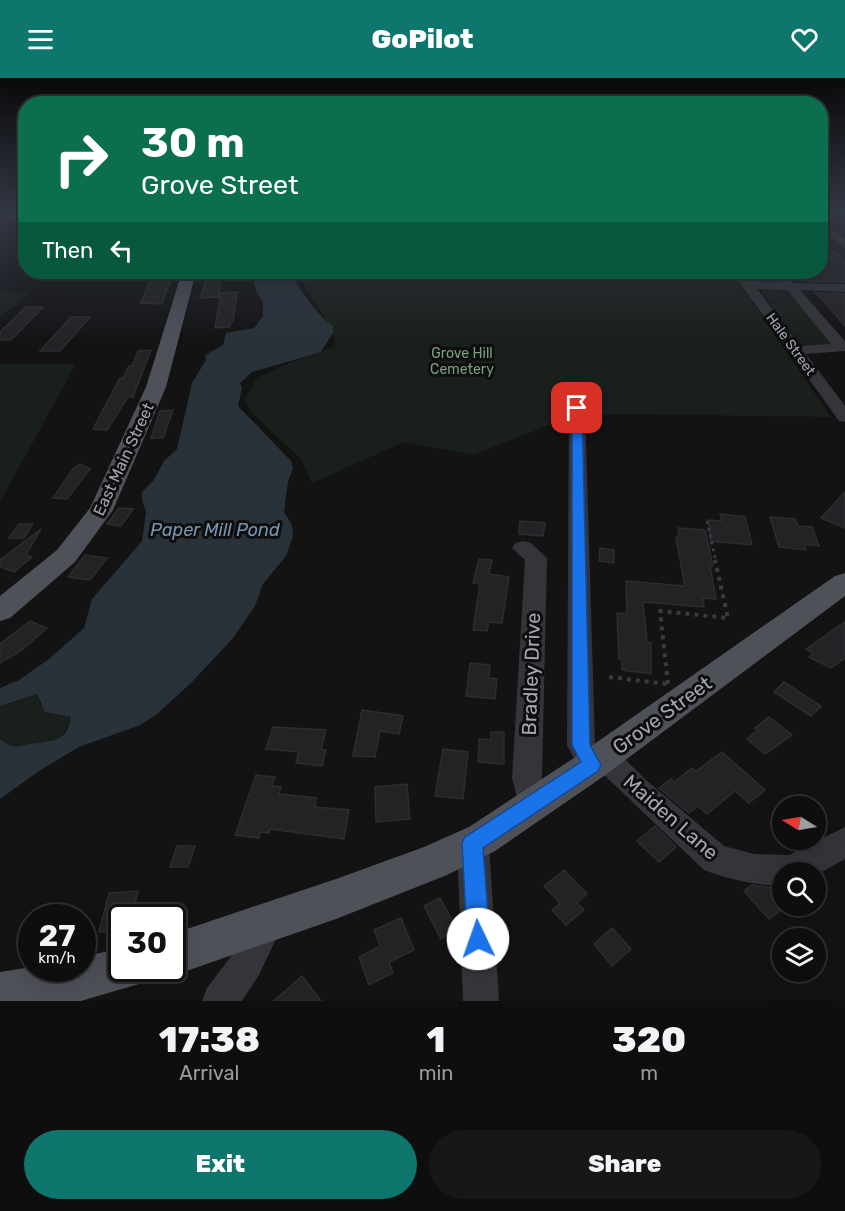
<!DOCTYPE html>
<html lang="en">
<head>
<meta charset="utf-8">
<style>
  :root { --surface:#0e0e0f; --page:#171718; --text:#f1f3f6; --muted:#9b9c9e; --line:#2e2e2f; --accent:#0f766e }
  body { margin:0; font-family:Rubik,sans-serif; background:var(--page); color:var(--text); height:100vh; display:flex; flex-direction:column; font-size:22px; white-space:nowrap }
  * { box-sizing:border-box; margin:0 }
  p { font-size:20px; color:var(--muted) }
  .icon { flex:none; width:33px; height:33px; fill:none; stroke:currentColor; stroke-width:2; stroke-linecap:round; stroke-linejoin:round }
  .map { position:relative; height:923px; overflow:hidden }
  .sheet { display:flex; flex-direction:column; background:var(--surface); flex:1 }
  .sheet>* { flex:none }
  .hud { position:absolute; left:18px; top:18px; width:810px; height:183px; border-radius:24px; box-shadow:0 6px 24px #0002,0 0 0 2px var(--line); background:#0b6e4f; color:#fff; overflow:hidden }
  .needle { width:39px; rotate:281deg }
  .controls { position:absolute; left:772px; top:718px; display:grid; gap:12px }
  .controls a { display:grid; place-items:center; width:54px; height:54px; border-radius:50%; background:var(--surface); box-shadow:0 6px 24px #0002,0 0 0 2px var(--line); font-size:30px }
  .speed { position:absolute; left:18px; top:826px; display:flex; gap:12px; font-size:30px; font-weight:700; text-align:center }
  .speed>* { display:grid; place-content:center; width:78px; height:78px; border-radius:50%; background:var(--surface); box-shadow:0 6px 24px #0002,0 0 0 2px var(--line); line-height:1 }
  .speed small { font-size:15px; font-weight:400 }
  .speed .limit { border:3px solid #111; border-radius:9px; background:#fff; color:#111 }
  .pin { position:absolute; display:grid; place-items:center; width:51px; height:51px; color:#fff; margin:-26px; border-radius:12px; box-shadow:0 3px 9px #0006 }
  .me { position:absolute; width:66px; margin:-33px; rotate:357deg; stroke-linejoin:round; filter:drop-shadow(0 0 4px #0008) }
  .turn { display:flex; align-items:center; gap:21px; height:126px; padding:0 24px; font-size:27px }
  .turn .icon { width:78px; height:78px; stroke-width:2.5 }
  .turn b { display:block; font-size:42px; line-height:51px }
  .then { display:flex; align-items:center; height:57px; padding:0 24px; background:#0003; gap:12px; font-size:22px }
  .eta { display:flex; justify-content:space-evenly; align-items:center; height:102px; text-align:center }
  .eta b { font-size:36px; font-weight:800; line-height:42px }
  .cta { display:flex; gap:12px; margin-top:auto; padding:12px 24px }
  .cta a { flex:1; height:69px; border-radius:36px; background:var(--accent); color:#fff; font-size:24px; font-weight:800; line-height:69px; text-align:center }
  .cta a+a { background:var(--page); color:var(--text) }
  header { display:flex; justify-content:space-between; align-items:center; height:78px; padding:0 24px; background:var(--accent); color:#fff; font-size:27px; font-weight:800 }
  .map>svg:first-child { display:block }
</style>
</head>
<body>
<header><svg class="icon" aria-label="menu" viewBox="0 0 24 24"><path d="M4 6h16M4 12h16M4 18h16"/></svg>GoPilot<svg class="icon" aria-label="heart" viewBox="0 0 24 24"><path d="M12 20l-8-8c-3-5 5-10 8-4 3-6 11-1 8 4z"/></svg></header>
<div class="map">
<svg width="845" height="923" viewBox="0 0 845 923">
  <rect width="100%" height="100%" fill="#131314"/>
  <path fill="#191f1a" d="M300 194H732L831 339 623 336 572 338 473 377 404 364 312 405 301 381 254 337 244 322 257 300 284 287 335 268C334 240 306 222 300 194Z
    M746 194H770L835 268 821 270 800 266Z
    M0 212 29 216 0 239Z
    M0 286H76L0 424Z
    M37 616 40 626 58 637 70 638 71 643 60 661 53 664 33 665 20 670 10 668 0 661V628Z"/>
  <path fill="#293139" d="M256 194H291C301 214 315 235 333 248V255L321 274 252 294 240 305 242 310 238 328 291 383 293 391 288 403 284 434 292 447 293 458 286 478 263 506 255 528 233 560 191 605 156 637 140 647 79 669 39 693 0 721V661C18 674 17 667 36 665 56 663 67 662 71 639L45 634 37 616 0 628V610L19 602 49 581 84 550 92 521 142 463 146 434 142 422V414L154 402 164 383 177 371 192 305 206 282 205 277 223 267 226 255 254 250 263 238V223C255 213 252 207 256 194Z"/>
  <path fill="#232326" stroke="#2d2d31" stroke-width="1.5" d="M820 173 835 174 845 183V204L804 203 798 196 820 194Z
    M209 194H221L219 219 200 220Z
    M172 197 162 226 141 225 149 205H152L155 198Z
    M237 214 233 244H231L230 249 215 250 221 215Z
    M815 215 845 216V248L823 222Z
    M26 229H43L11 262H0V254Z
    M71 239H90L60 273H40Z
    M151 272 133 319H128L107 352 93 351 120 300H123L129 288H132L138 273Z
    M173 332 163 360H151L160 333Z
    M80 386 90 391 67 421 53 420 73 391Z
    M845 414V450L821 440Z
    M119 430 133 431 121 448 107 446Z
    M720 436 745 439 752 467 711 463 708 442 722 443Z
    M770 439 795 441 798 448 812 449 819 468 804 466 806 472 779 469Z
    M520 443 545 445 543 458 519 456Z
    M19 446H33L24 460H9Z
    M678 450 705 452 713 488H710L716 521 703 520 704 529 643 524 647 564 651 565V596L622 592V582L619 581 617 535 627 536 626 503 685 508 676 460 679 457Z
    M41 451 26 477 32 479 14 494 0 489V482Z
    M600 470 614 472V485L599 483Z
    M85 477 107 480 90 502 68 499Z
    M479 481 492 482 489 496 509 499 502 545 489 544 487 553 473 552 480 506 473 505Z
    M30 543 47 550 22 572 0 585V566Z
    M845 544V580L831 590 809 579 813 576 806 571Z
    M470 585 490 587 489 600 497 601 495 621 466 618Z
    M784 604 821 628 811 638 774 614Z
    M362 632 403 638 399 656 380 653 375 679 353 678Z
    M769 639 792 657 765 676 747 661 758 652 755 650Z
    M273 649 326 652 321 671 326 672 322 688 296 685 299 674 266 671Z
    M491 654H504V686L478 684 479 661 491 662Z
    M443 671 468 674 463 721 435 718Z
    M722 674 765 712 749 725 735 713 707 736 698 728 689 735 659 710 671 701 674 704 692 690 696 693Z
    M256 697 275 699 272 708 281 709 279 716 316 720 315 729 349 732 344 761 270 751 269 755 260 754 259 760 235 757Z
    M407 706 410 741 376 744 375 709Z
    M655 748 676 769 659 784 637 763Z
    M177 768H195L188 789H170Z
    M564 792 587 816 577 825 584 832 566 847 552 832 560 825 544 808Z
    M752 807 772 810 783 821V828H786L769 841 744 813Z
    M138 813 131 840H122V853L99 854 109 815Z
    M440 820 457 852 441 861 424 828Z
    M401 840 414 872 389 884 393 895 369 907 359 879 380 868 374 852Z
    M612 850 631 871 612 888 594 866Z
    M302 898 321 923H274Z"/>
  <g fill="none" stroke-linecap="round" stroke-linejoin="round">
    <path stroke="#3a3b41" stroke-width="3" stroke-dasharray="3 4" stroke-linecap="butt" d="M707 443 716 484"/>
    <path stroke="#3a3b41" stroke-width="4" stroke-dasharray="4 5" stroke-linecap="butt" d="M609 599 667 606
      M668 606 660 533 728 540 715 482"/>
    <path fill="#34343a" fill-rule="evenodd" d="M26 137V143L0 145V139Z
      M820 142 845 161V170L820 151Z
      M732 194H744L751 203 780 204 772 194H784L794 205 845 206V214L800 212 845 263V273L806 276 845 328V344L839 343ZM757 211 787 212 831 266 800 268Z
      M577 325 585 330 595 666 597 669 604 666 614 670 646 702 724 768 754 776 789 777 845 749V781L816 797V795H783V808C755 807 730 802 704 792L602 695 592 699 582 696 567 667 569 330Z
      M523 463 531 465 547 480 542 700 548 728 544 738 533 741 522 738 512 700 525 482 512 470 515 465Z
      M473 750 484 755 489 765 499 923H463L457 765 462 755Z
      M266 829 278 834 283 846 259 897 242 923H202L207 910 235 873 254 834Z"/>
    <path fill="#4f5159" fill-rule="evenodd" d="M182 194H196L166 309 113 432 75 484 10 540 0 543V518L57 472 90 430 146 309Z
      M845 495V518L604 698 495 773 447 797 336 841 172 898 157 892 172 891V856L336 801 424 769 469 749 580 676 835 498Z
      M122 870V891H146L139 906 81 923H0V894L32 889 82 891V879Z"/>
  </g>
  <linearGradient id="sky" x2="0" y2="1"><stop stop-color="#0a0a0b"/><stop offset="0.51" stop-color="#333945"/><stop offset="1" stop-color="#333945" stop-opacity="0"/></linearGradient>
  <rect width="845" height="263" fill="url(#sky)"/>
  <path fill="#1a73e8" stroke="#114b97" stroke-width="1.5" d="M577 327 582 330 590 667 601 687 598 693 483 770 490 861 486 869 478 872 471 869 467 861 462 765 465 759 581 684 572 667V330Z"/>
  <g text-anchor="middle" stroke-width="6" stroke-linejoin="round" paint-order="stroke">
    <g font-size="14" fill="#a4a8b5" stroke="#0e0e0f">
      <text transform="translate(791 266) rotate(54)" y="5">Hale Street</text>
    </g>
    <g font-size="14" fill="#7aa17e" stroke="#0e0e0f">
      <text x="462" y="280">Grove Hill<tspan x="462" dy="16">Cemetery</tspan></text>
    </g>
    <g font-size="16" fill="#a4a8b5" stroke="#0e0e0f">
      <text transform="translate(123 381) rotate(-65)" y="6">East Main Street</text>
    </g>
    <g font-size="18" font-style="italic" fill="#7995b2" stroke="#0e0e0f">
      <text x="215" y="458">Paper Mill Pond</text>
    </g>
    <g font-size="20" fill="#a4a8b5" stroke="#0e0e0f">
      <text transform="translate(531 596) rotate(-88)" y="7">Bradley Drive</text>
      <text transform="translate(662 637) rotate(-36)" y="7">Grove Street</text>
      <text transform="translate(671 739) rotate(41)" y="7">Maiden Lane</text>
    </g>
  </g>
</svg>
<div class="controls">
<a><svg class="needle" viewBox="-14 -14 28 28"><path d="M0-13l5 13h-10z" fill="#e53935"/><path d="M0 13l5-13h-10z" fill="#9b9c9e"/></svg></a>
<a><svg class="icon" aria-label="search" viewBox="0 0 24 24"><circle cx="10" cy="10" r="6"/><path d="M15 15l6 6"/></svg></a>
<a><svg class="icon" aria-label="layers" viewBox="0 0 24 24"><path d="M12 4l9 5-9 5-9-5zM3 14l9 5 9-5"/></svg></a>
</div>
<div class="speed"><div>27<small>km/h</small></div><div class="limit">30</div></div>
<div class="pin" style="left:577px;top:330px;background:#d93025"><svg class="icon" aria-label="arrive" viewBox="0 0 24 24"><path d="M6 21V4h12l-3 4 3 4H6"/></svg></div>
<svg class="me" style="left:478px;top:861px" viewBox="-20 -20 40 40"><circle r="19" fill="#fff"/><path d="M0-13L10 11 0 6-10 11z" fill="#1a73e8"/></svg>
<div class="hud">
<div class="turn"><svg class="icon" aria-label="right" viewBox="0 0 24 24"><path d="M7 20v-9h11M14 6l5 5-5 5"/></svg><div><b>30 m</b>Grove Street</div></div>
<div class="then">Then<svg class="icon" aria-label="left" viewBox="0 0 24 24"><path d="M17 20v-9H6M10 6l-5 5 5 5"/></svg></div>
</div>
</div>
<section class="sheet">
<div class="eta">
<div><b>17:38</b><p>Arrival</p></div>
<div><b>1</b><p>min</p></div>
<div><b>320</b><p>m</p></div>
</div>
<div class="cta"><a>Exit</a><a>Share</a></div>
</section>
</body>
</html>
